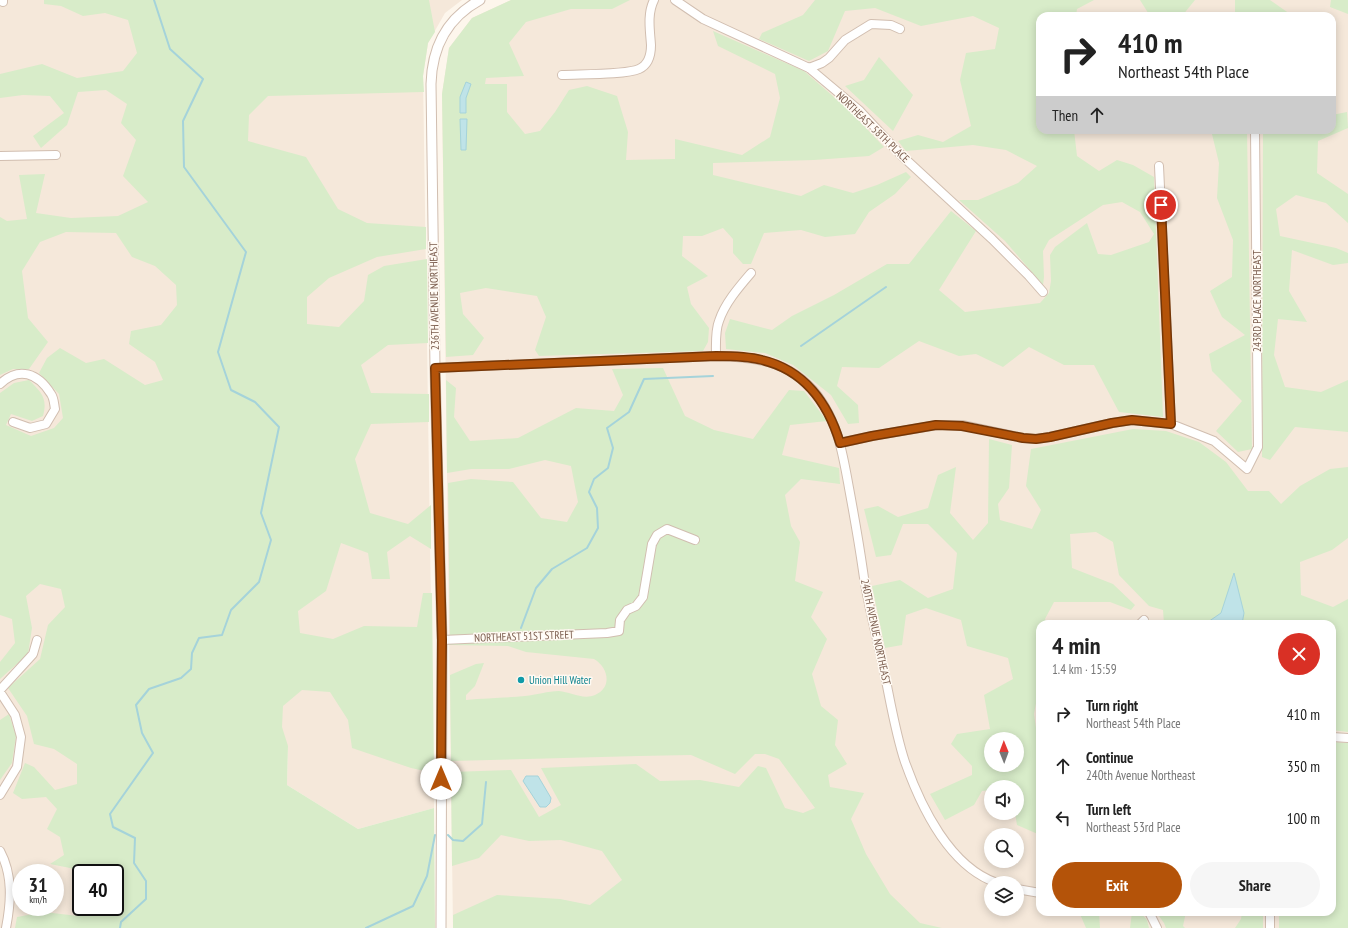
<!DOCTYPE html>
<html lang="en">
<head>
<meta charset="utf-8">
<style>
  :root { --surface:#fff; --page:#f6f6f6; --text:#222; --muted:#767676; --accent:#b45309 }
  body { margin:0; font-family:"PT Sans Narrow",sans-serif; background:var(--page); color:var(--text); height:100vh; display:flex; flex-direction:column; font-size:15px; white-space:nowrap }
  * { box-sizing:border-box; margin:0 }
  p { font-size:13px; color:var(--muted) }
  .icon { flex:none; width:22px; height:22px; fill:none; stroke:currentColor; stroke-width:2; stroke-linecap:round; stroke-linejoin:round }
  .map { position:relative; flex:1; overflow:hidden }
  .sheet { position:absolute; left:1036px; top:620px; width:300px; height:296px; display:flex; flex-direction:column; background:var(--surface); border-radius:12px; box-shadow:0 2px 10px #0003 }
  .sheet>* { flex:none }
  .top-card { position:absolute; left:1036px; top:12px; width:300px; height:122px; border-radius:12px; box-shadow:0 2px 10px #0003; background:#fff; color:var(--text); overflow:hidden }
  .needle { width:26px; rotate:359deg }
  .buttons { position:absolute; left:984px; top:732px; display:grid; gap:8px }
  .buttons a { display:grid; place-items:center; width:40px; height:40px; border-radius:50%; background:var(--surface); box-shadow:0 2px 10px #0003; font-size:20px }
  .speed { position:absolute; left:12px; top:864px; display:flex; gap:8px; font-size:20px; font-weight:700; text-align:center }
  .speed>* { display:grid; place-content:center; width:52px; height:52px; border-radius:50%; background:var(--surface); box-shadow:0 2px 10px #0003; line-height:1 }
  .speed small { font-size:10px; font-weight:400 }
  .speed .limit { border:2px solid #111; border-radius:6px; background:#fff; color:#111 }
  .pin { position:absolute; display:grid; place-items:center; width:34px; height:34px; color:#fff; margin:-17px; border:2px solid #fff; border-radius:50%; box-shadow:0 1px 4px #0007 }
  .me { position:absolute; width:44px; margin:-22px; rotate:0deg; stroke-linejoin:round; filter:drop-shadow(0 0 3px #0008) }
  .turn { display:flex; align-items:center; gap:14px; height:84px; padding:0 16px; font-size:18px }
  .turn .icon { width:52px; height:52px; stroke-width:2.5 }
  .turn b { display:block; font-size:28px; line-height:34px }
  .then { display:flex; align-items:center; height:38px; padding:0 16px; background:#0003; gap:8px; font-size:15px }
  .round { display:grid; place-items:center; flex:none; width:42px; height:42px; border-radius:21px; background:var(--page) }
  .summary { display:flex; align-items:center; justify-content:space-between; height:68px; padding:0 16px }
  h1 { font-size:24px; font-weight:600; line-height:30px }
  .button { display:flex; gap:8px; margin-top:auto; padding:8px 16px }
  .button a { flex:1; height:46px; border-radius:24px; background:var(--accent); color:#fff; font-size:16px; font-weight:600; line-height:46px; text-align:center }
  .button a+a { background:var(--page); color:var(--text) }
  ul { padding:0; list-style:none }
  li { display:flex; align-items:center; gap:12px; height:52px; padding:0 16px }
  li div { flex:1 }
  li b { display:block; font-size:15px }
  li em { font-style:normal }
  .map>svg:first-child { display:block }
</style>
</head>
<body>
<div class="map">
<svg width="1348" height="928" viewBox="0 0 1348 928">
  <rect width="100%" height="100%" fill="#fdf6ec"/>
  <path fill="#f5e8da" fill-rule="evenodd" d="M0 0H462L445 13 428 43 423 76 434 808 358 829 287 785 288 746 81 873V907H97L94 928H0ZM21 873H55V907H21Z
    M511 0H1348V743L1332 742V624H1040V912H1279V928H453L442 94 449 48 472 18ZM1040 16H1332V130H1040ZM991 739H1017V765H991ZM991 787H1017V813H991ZM991 835H1017V861H991ZM991 883H1017V909H991Z"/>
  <path fill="#d8ecc9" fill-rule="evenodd" d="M44 0H429L435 32 428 43 423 76 424 92 268 96 249 115 248 141 306 157 338 209 367 223 426 227V249L377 257 329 278 307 297V324L339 327 364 301 368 275 384 266 427 259 428 343 388 345 361 365 371 393 429 394V422L371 424 355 459 370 513 408 524 431 505V549L410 536 387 552 390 579H372L368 553 341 543 326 591 298 611 300 633 333 639 364 626 417 627 423 593H432L434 773 411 768 352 748 348 720 330 692 302 690 283 706 282 727 288 746 287 785 358 829 434 808 435 928H15L17 917 44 912 78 916 97 910V907H115V873H81L70 868 50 864 64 855 60 837 47 829 57 809 46 797 22 799 13 793 25 763 34 767 55 790 77 784V764L54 749 34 744 27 716 8 688 40 659 48 625 65 607 61 589 40 584 26 596 32 628 28 654 0 679V662L15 643 12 619 0 615V393L14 383 29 380C41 392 48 398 43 416L32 421 11 414 6 425 31 436 54 428 63 418 59 394 39 373 47 358 60 348 86 363 104 359 145 385 163 380 155 362 129 344 131 331 161 325 177 305 176 285 155 266 132 257 116 233 66 232 40 242 22 271 28 318 48 342 29 369H13L0 375V217L7 221 27 219 19 175 45 174 36 213 71 218 118 216 148 202 123 176 136 140 121 123 127 104 106 90 78 92 67 125 41 148 33 136 64 113 50 96 23 95 0 98V74L42 64 77 78 123 71 137 53 128 20 105 13 83 16 61 6 44 4Z
    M511 0H630L612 9H571L526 22 509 43 524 76 486 78 485 84H507V112L525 134 540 131 555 112 569 90 587 86 617 96 628 132 626 160 675 159V139L742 155 770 137 780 98 775 74 718 46 713 31 804 71 849 110 884 147 869 156 814 160 713 163V175L801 196 824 185 853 193 877 185 906 172 911 177 895 194 869 212 855 234 825 237 801 230 764 233 751 264H743L733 253V239L723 228 702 236H683L682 256 708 276 687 287 691 304 709 328 708 342 703 351 539 356 535 350 546 317 537 296 486 288 460 293 463 314 484 338 473 355 446 357 442 94 449 48 472 18Z
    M815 0H1094L1077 9 1076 16H1040V130H1074L1077 156 1099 171 1117 160 1133 165 1154 177 1163 417 1119 412 1094 365H1064L1029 347 1003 367 976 354 959 356 919 341 879 368 842 367 837 386 858 405 859 423 848 424 831 395 793 365 765 353 726 349 725 333 730 319 772 330 792 316 834 295 887 264H909L951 211 976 231 939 290 965 312 1040 303 1049 293 1051 281 1050 255 1055 247 1087 223 1098 254 1111 255 1149 242 1154 234 1140 212 1122 202 1103 205 1049 240 1043 251 1044 277 1043 285 1005 241 959 200H978L1018 183 1037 166 1006 150 973 145 906 151 898 141 918 135 943 142 971 126 960 80 966 53 995 49 999 28 973 16 921 26 875 8 845 11 828 51 809 61 759 39 762 33 803 15Z
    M1140 0H1195L1182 16H1150Z
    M1235 0H1270L1290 14 1288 16H1235Z
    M1331 0H1348V14L1330 7Z
    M879 57 913 95 893 131 845 86 864 80Z
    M1347 112 1348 128 1318 141 1317 173 1348 194V223L1326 203 1296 195 1276 209 1280 236 1336 248 1348 253V263L1333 265 1292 250 1289 291 1307 322 1278 319 1274 355 1285 387 1321 392 1348 380V432L1295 427 1270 460 1262 457 1263 130H1332V115Z
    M1211 130H1247L1252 449 1238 452 1216 431 1242 401 1212 371 1209 354 1245 335 1222 317 1210 291 1232 277 1233 240 1217 198 1219 163Z
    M663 368 685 416 714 430 753 439 789 390 804 391 827 421 790 425 782 455 839 468 840 484 801 479 785 495 791 526 800 542 795 581 823 592 811 617 827 639 812 674 821 706 838 720 835 745 847 764 828 775 830 787 864 793 851 819 866 854 890 894 920 923 942 928H453V915L497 895 560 899 590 905 622 880 602 851 561 840 529 841 501 835 479 858 452 866 451 772 511 770 539 817 561 805 541 768 636 764 660 781 700 780 739 787 758 766 766 768 785 808 803 813 815 808 779 759 765 754H755L735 774 691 755 639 756 451 761 450 675 476 664 484 663 475 686 466 695V700C486 698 506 698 525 696 536 695 548 691 559 691 570 692 583 700 595 695 613 687 608 667 594 659L526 652 508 646 450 645 448 483 471 479 513 482 541 518 567 522 578 502 571 466 545 460 509 469H471L447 473 446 380 456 388 454 417 470 441 518 438 576 408 614 411 623 395 612 369Z
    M1133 429 1166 431 1199 442 1226 462 1248 491H1269L1281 504 1300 486 1330 469 1348 467V538L1332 550 1300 562 1301 595 1333 607 1348 599V732L1332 730V624H1242L1244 613 1234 574 1221 613 1205 624H1164L1163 610 1149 606 1119 575 1113 542 1096 532 1070 534 1072 568 1113 584 1135 605 1131 610 1110 602H1054L1045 619 1047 624H1040V682L1034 714 1038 742H1040V835L1017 825 1015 813H1017V787H991V790L982 791 974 805 945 820 930 794 972 775V766L951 744 957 734 990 729 984 695 1013 679 1008 658 967 646 961 620 926 608 906 615 902 645 885 648 872 586 900 580 928 598 953 589 957 553 928 524H903L891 555 876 557 864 509 878 506 898 517 928 508 938 475 956 467 950 513 973 540 988 523 989 439 1012 445 1009 488 998 504 1000 520 1032 529 1041 510 1026 486 1031 449ZM991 739H1017V765H991Z
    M9 714 16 736 12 763 0 780V720Z
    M1332 742 1348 743V928H1279V912H1332Z
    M1077 912H1099L1100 928H1086L1080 914Z
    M1132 912H1140L1147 920 1149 928H1130Z
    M1156 912H1186L1183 926 1185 928H1166L1164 923Z
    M1242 912H1263V928H1235L1241 919Z"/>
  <path fill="#bfe3e8" stroke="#a5d3da" d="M466 82 471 84 466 98V113H460V97Z
    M460 119H467L466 150H461Z
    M1234 573 1244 613 1242 624H1205L1221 613Z
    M526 776H538L551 798 550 803 546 807H540L523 781Z"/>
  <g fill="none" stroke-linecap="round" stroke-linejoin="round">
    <path stroke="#a5d3da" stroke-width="2" d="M801 346 886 287
      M521 628 536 588 552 569 587 548 598 528 597 508 589 492 594 479 608 468 613 448 607 428 629 412 644 379 713 376
      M448 835 453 840 463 841 482 824 486 782
      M120 928 121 922 146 899V881L134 863 135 838 113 827 110 814 153 753 142 733 136 705 149 689 181 678 191 669 192 653 199 638 222 635 231 610 259 582 271 540 261 513 279 427 255 402 231 390 218 352 246 252 184 167 183 121 203 79 170 49 154 0
      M366 928 413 906 427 876 435 835"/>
    <g stroke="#d1beb0" stroke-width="10">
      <path id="minor" d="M3 0V2
        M675 0 703 19 809 68 859 110 901 155 992 239 1029 276 1043 292
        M809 68 822 63 829 58 845 40 871 24 891 25 900 29
        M562 75C579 74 626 75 639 69 648 65 651 55 651 45 650 30 647 14 654 0
        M0 156 56 155
        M1159 166 1171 424
        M716 356C716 344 715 331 719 321 725 303 739 287 751 273
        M435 368 716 356C757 357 791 361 818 396 838 423 843 455 849 488 854 515 859 543 863 571 867 600 875 629 881 657 889 692 894 729 905 762 921 807 950 867 997 883
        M0 384C19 366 38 373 51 394 54 398 54 404 55 409L46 424 30 428 13 422
        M840 443 872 436 937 425H962L1023 438 1036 439 1050 437 1112 423 1132 420 1171 424 1214 441 1247 469 1258 447 1255 130
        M1140 624 1144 620
        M442 640 607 633 619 631 620 620 627 610 636 606 643 597 652 544 657 535 667 529 695 540
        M0 690 33 654 37 640
        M0 692 15 715 21 737 17 767 0 795
        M1332 737 1348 738
        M0 851C13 875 11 902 6 928
        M1017 889 1040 893
        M1149 912 1157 928
        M1270 912V928"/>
    </g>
    <g stroke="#d1beb0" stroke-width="11">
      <path id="tertiary" d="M441 928 442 640 435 368 431 84C432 47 447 18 480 0"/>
    </g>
    <use href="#minor" stroke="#fff" stroke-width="8"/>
    <use href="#tertiary" stroke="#fff" stroke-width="9"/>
  </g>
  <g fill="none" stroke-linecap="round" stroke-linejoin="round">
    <g stroke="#753606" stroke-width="10">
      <path id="route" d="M441 779 442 640 435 368 716 356C731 356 747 356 762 360 804 370 828 403 840 443L872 436 936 425 962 426 1023 438 1036 439 1050 437 1112 423 1132 420 1171 424 1161 205"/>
    </g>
    <use href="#route" stroke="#b45309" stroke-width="7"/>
  </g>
  <circle fill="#0f9aa8" stroke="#fffaf3" stroke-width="1.5" cx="521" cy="680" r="4"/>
  <g text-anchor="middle" stroke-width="3" stroke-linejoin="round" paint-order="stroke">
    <g font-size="11" fill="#7a5c4d" stroke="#fffaf3">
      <text transform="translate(873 127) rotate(44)" y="4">NORTHEAST 58TH PLACE</text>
      <text transform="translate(434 296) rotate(-91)" y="4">236TH AVENUE NORTHEAST</text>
      <text transform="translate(1257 301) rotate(-90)" y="4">243RD PLACE NORTHEAST</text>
      <text transform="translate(876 632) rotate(78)" y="4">240TH AVENUE NORTHEAST</text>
      <text transform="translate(524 636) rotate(-2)" y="4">NORTHEAST 51ST STREET</text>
    </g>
    <g font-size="11" fill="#0d838f" stroke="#fffaf3" text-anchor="start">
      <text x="529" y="684">Union Hill Water</text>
    </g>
  </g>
</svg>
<div class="buttons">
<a><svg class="needle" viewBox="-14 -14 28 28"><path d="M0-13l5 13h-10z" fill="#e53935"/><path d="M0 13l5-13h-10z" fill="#767676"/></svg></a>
<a><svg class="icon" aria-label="sound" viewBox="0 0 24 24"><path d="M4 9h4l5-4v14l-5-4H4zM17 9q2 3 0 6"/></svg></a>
<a><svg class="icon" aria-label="search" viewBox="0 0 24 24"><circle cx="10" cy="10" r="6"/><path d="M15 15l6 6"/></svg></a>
<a><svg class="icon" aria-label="layers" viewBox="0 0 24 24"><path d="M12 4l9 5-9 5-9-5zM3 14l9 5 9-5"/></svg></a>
</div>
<div class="speed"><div>31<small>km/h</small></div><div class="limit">40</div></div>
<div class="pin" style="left:1161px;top:205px;background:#d93025"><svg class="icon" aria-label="arrive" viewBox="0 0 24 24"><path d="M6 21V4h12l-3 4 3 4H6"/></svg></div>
<svg class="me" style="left:441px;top:779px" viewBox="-20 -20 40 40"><circle r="19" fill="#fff"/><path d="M0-13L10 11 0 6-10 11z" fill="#b45309"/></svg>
<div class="top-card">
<div class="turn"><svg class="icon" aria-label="right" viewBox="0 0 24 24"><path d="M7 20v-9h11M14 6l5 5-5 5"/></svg><div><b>410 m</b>Northeast 54th Place</div></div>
<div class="then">Then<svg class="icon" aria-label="ahead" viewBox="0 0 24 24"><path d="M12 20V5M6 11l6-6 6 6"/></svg></div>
</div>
<section class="sheet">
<div class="summary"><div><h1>4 min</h1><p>1.4 km · 15:59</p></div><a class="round" style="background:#d93025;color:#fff"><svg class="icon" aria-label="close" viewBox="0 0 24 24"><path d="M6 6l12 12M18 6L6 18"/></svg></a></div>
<ul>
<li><svg class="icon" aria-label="right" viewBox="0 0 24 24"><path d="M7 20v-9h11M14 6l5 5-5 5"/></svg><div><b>Turn right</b><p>Northeast 54th Place</p></div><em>410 m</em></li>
<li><svg class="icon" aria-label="ahead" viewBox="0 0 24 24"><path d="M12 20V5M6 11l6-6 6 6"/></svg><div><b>Continue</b><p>240th Avenue Northeast</p></div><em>350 m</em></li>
<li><svg class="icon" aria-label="left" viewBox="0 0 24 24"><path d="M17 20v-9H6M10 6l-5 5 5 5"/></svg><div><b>Turn left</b><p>Northeast 53rd Place</p></div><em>100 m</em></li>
</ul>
<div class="button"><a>Exit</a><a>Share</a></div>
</section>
</div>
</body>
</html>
